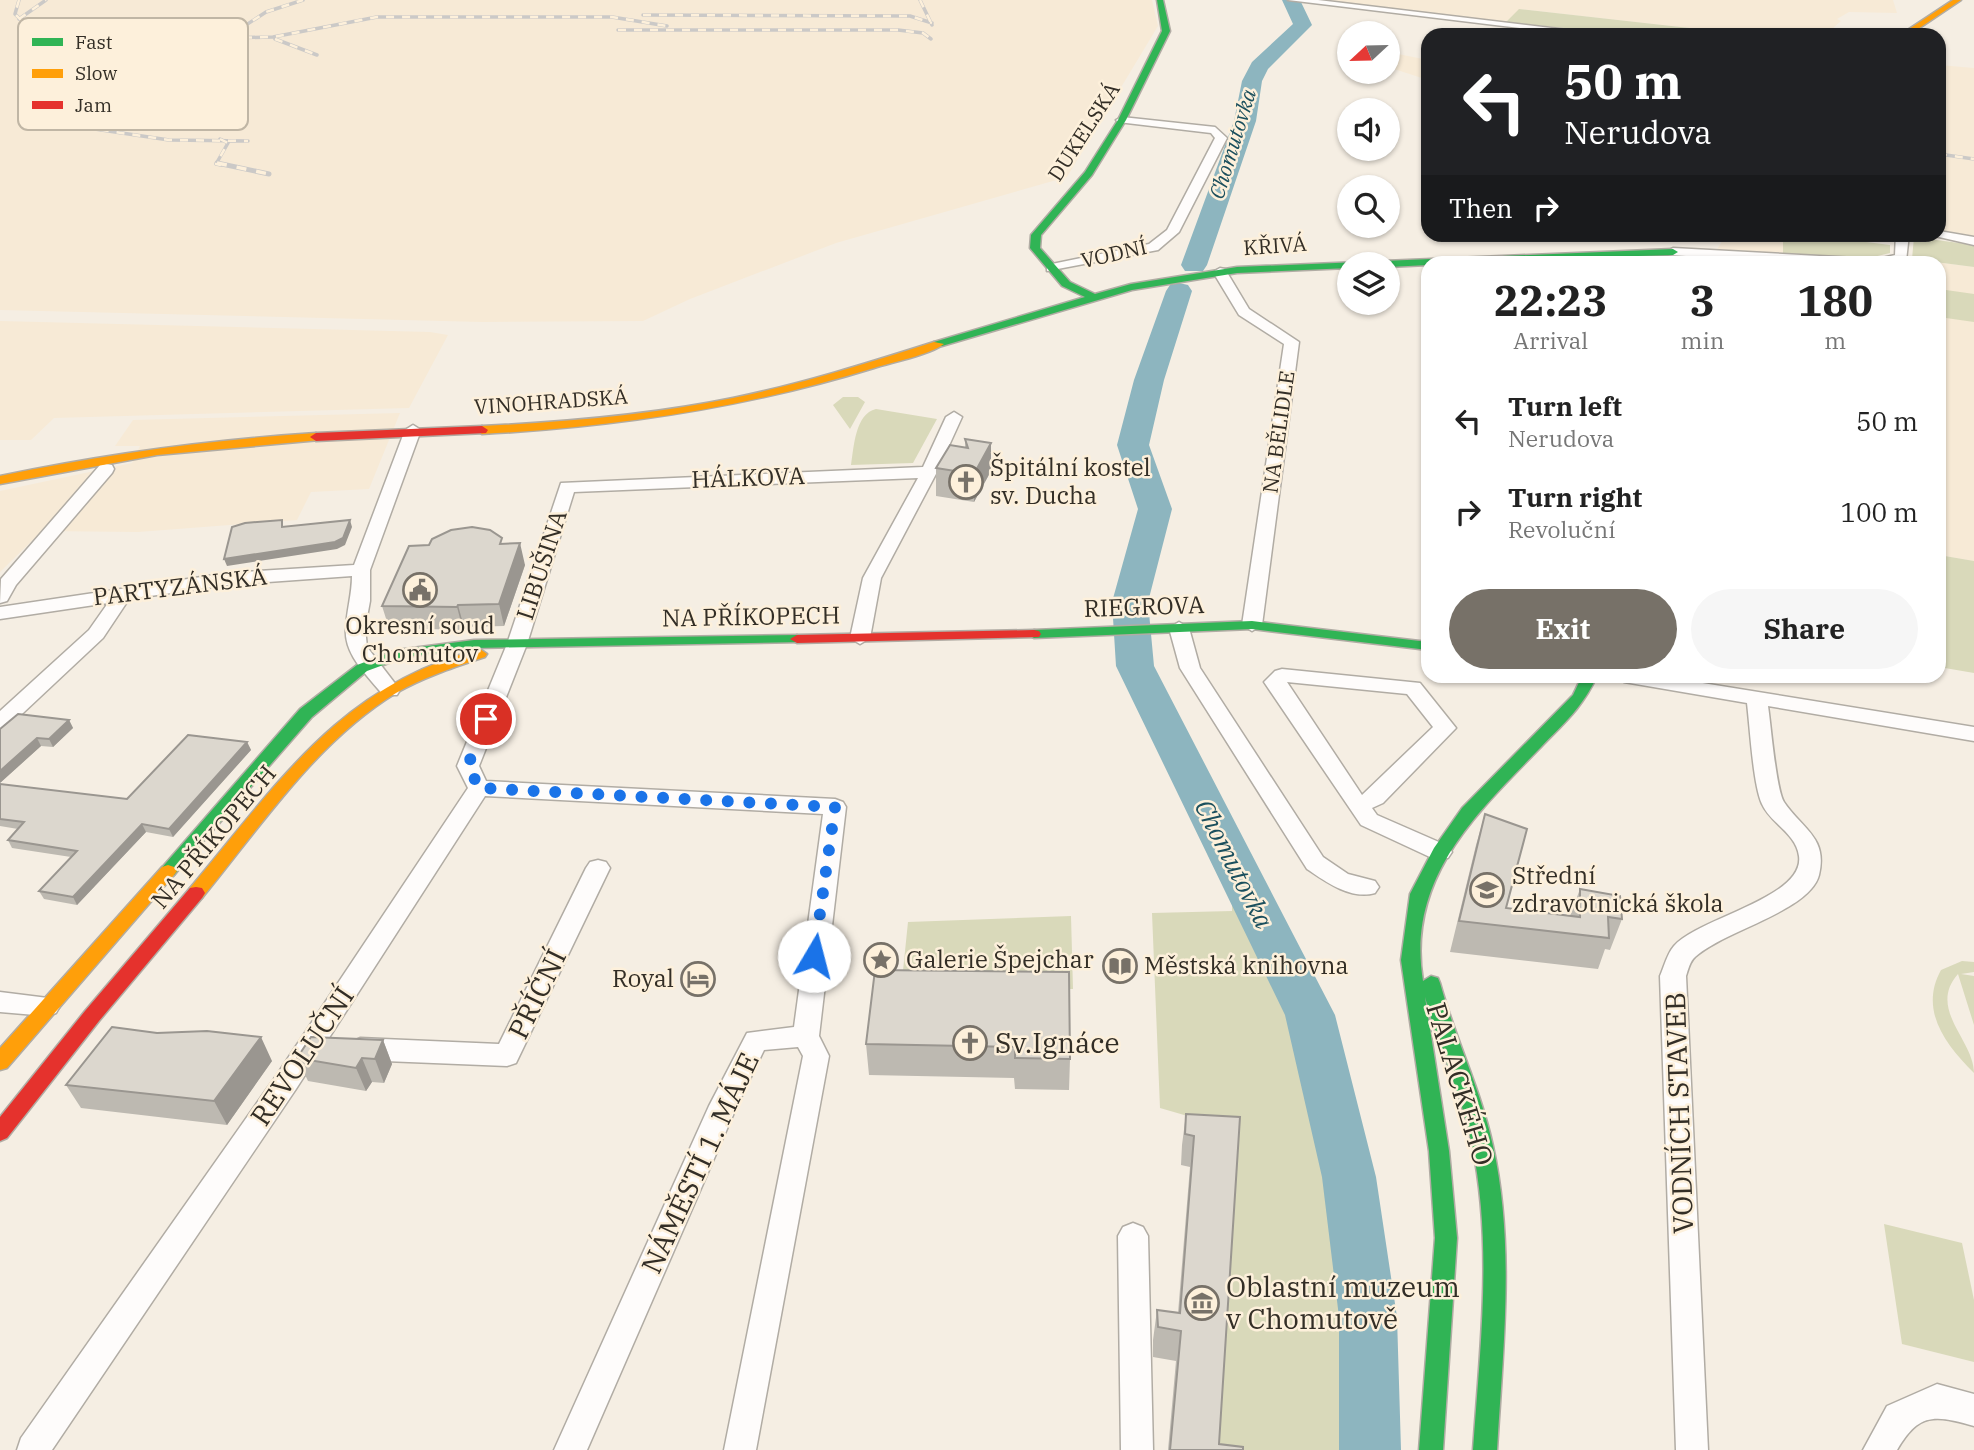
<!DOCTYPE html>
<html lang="en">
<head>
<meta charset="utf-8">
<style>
  :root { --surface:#fff; --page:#f6f6f6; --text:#222; --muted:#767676; --accent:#777168 }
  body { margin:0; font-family:"IBM Plex Serif",serif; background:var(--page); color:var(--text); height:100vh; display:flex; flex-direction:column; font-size:26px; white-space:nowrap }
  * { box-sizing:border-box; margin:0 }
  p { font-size:23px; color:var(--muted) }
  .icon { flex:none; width:38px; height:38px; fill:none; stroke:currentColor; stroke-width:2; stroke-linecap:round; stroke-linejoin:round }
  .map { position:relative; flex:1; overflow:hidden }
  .sheet { position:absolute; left:1421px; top:256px; width:525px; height:427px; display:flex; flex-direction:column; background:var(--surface); border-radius:21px; box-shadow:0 2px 5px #0004 }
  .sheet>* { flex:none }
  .banner { position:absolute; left:1421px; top:28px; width:525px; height:214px; border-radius:21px; box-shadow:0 2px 5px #0004; background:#202124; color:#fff; overflow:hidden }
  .needle { width:46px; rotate:248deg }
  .controls { position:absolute; left:1337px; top:21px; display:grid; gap:14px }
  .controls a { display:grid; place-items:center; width:63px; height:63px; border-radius:50%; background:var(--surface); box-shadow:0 2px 5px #0004; font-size:35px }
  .pin { position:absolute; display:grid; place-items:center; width:60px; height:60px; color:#fff; margin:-30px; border:4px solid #fff; border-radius:50%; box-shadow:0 2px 7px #0007 }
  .me { position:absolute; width:77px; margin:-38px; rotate:8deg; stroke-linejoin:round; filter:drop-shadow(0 0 5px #0008) }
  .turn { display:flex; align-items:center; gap:24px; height:147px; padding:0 28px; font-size:32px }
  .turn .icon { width:91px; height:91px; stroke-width:2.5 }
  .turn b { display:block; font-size:49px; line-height:60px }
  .then { display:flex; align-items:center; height:66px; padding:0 28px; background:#0003; gap:14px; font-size:26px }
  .eta { display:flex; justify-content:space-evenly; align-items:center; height:119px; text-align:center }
  .eta b { font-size:42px; font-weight:700; line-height:49px }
  .action { display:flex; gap:14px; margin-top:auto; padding:14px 28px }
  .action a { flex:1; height:80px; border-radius:42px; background:var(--accent); color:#fff; font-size:28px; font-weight:700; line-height:80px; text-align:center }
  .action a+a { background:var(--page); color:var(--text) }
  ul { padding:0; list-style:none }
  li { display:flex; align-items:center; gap:21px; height:91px; padding:0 28px }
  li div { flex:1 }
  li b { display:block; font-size:26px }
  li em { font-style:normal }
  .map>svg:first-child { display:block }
</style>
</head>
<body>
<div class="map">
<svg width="1974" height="1450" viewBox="0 0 1974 1450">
  <rect width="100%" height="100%" fill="#f5eee3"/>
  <path fill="#f7ead6" d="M0 0H1152L1158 26 1067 177 836 243 690 299 643 321 483 322 0 310Z
    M1317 0H1893L1897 13 1849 12 1837 19 1841 21 1834 27 1832 35H1752L1520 9 1506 22Z
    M1388 52 1428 60V80L1388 67Z
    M1939 65 1974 68V237L1939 232Z
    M1726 235H1783V253L1716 251Z
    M1911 259 1974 267V561L1939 555V262H1908Z
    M0 321 430 332 448 335 409 408 54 418 31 440H0Z
    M400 413 369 489 311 492 297 520 138 532 42 531 0 572V491L132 463 140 446H115L133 420Z"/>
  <path fill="#d9d9ba" d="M1519 9 1752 35H1631L1506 22Z
    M1783 235H1811L1890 245V253L1865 259 1783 253Z
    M1914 237 1974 245V267L1912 259Z
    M1939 289 1974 294V322L1939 317Z
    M843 397H858L865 402 850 429 833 405Z
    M876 409 937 419 913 463 851 465C854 447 855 414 876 409Z
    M1939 555 1974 561V673L1939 667Z
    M1232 903H1247L1290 990 1327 1120 1344 1221 1358 1356 1357 1450H1215L1191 1117 1160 1108 1152 913 1232 911Z
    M1071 916 1073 989 901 990 908 922Z
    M1962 961 1974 962V972L1961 974 1974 976V1025L1958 974C1927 1009 1974 1040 1974 1073 1945 1044 1919 1010 1941 970Z
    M1884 1224 1962 1243 1974 1300V1362L1902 1344Z"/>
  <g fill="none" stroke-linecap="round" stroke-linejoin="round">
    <path fill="#8db5bf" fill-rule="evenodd" d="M1282 0H1300L1312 25 1268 69 1262 81 1256 121 1207 265 1203 271H1185L1181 265 1234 121 1242 81 1252 62 1293 24Z
      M1179 283 1188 285 1192 291 1164 380 1149 445 1172 509 1148 602 1154 666 1335 1015 1376 1177 1397 1317 1401 1450H1339V1317L1322 1177 1285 1015 1116 666 1112 602 1138 509 1117 445 1134 380 1166 291 1170 285Z"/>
    <g stroke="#b1aca4" stroke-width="3">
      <path id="street" d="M1288 0H1318L1610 35H1579Z
        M1122 117 1215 127 1227 138 1179 232 1158 250 1047 271V265L1149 244 1167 230 1215 138 1211 133 1118 122 1116 120Z
        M1939 231 1974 237V245L1926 234H1939Z
        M1896 234H1909L1906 261 1877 262 1878 259 1895 255Z
        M1673 248 1856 258 1863 262H1791L1668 255 1666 252Z
        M1220 268 1225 269 1249 309 1299 342 1262 625 1252 631 1242 625 1284 344 1239 315 1213 272Z
        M954 412 962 417 937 472 881 578 870 638 860 644 850 638 863 578 918 478 574 492 527 644 479 766 486 781 835 799 843 802 846 807 819 1036 829 1056 756 1450H724L803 1056 798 1047 764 1050 737 1106 587 1450H554L709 1106 747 1033 794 1027 823 814 485 796 296 1089 52 1450H17L21 1438 278 1073 468 788 457 766 507 644 561 483 923 467 946 417Z
        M413 425 421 430 370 570V601L365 628 367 647 400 690 397 695H383C367 675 343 654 346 627 347 609 352 594 352 576L228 585 129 599 103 638 7 728 0 730V711L89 630 108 603 0 619V607L228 573 354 565 405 430Z
        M106 464 112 465 114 469 112 473 16 585 7 601 0 603 1 579 100 465Z
        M1179 622 1189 628 1200 668 1323 857 1348 874 1375 881 1379 887 1375 893C1351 900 1326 882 1307 869L1180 668 1169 628Z
        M1282 669 1420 683 1456 728 1383 803 1372 808 1377 815 1448 846 1452 852 1448 858H1432L1361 825 1264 682 1275 671ZM1287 682 1407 694 1433 727 1362 795Z
        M1614 676H1659L1974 727V741L1768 706C1771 725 1776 790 1784 802 1802 829 1828 837 1819 875 1810 911 1723 931 1695 957 1690 961 1688 970 1686 976L1708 1450H1676L1660 976C1664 967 1667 954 1674 946 1698 918 1805 898 1799 856 1796 833 1770 823 1762 804 1753 785 1750 727 1747 703L1624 682Z
        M598 860 606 862 610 868 516 1063 507 1066 360 1060 351 1056 347 1049 351 1042 360 1038 499 1044 586 868 590 862Z
        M0 992 56 999 60 1006 56 1013 47 1016 0 1012Z
        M1133 1223 1143 1227 1148 1236 1153 1450H1121L1118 1236 1123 1227Z
        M1937 1384 1974 1394V1426C1935 1415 1919 1412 1897 1450H1863L1887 1406Z"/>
    </g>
    <g stroke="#b1aca4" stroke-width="3">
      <path id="fast" d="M1157 0H1163L1170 31 1126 120 1092 175 1041 235 1040 248 1070 282 1095 294 1131 284 1237 267 1673 249 1678 252 1673 255 1428 262V265L1388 267V264H1349V268L1237 273 1132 290 942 346H934V342L1085 297 1062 286 1030 248 1031 235 1085 172 1118 120 1162 31Z
        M1252 621 1428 642V650L1252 629 1034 638 1027 634 1034 630Z
        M797 635 804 639 802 642 474 648 405 657 367 671 312 717 174 875H162L159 871 300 709 357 665 397 650 474 640Z
        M1582 676H1597C1583 707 1564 723 1541 747 1476 814 1406 878 1423 981L1431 976 1438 978 1440 983C1455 1038 1481 1090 1493 1146 1515 1246 1503 1349 1497 1450H1473C1480 1349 1493 1245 1472 1145 1462 1094 1438 1047 1425 997L1449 1151 1457 1238 1443 1450H1419L1435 1238 1429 1151 1401 960 1410 894 1434 848 1462 808 1573 695Z"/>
    </g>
    <g stroke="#b1aca4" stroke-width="3">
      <path id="slow" d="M1953 0H1961L1909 35H1900Z
        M934 342 944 344C929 355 893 362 874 368 745 408 616 427 482 434L476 430 482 426C566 422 650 415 733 398 801 384 868 363 934 342Z
        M316 433 322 437 320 440 157 455 0 484V476C105 454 209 440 316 433Z
        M480 649 487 654 485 657C455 667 424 677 396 693 316 742 261 826 202 898H190L187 893 190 888C277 785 340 685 480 649Z
        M168 865 174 867 177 871 174 875 7 1068 0 1070V1048L162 867Z"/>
    </g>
    <g stroke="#b1aca4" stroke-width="3">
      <path id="jam" d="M482 426 488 430 486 433 316 441 310 437 316 433Z
        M1034 630 1039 631 1041 634 1039 637 797 643 790 639 797 635Z
        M196 887 202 888 205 893 202 898 99 1021 7 1138 0 1141V1117L85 1011 190 888Z"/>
    </g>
    <use href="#street" fill="#fefcfb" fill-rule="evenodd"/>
    <use href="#fast" fill="#30b455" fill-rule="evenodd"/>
    <use href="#slow" fill="#ff9f0a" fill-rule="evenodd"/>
    <use href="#jam" fill="#e5322d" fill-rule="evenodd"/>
    <g stroke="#cbc9c7" stroke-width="3.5">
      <path id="rail-far1" d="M19 0 15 14 23 22H129L188 42
        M920 0 932 25
        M643 15 910 16 932 23
        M19 19 46 0
        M618 30H898L923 33 931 39
        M226 38 266 12 303 0
        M180 39 273 37 377 17H612L667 26
        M275 39 317 55
        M189 46 90 122 88 128 169 140 248 141
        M147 78V82L160 86H195
        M220 139 228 143 216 164 221 165
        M1939 154 1974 159"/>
    </g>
    <g stroke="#cbc9c7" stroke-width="5">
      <path id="rail" d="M217 163 269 174"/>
    </g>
    <use href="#rail-far1" stroke="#fdf0db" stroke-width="2.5" stroke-dasharray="8" stroke-linecap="butt"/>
    <use href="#rail" stroke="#fdf0db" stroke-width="3.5" stroke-dasharray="10" stroke-linecap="butt"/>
  </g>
  <path fill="#bdb9b1" d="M965 439 991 471 974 502 936 496V468L965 448Z
    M504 544 525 565 504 626 464 627 463 630 389 628 382 606Z
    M69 720 73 728 53 747 41 746 0 783V729Z
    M247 742 251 750 173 837 146 832 77 905 44 899 39 891 71 857 12 848 8 840 18 829 0 826V784L127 799Z
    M1485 814 1506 908 1570 916 1580 889 1622 919 1610 950 1605 949 1598 969 1450 952 1476 845Z
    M875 970 1070 1059 1069 1090 1015 1089 1014 1078 869 1075 866 1044Z
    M157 1033 272 1061 227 1125 81 1108 66 1085Z
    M383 1040 392 1064 384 1083 372 1082 366 1091 308 1081 297 1058Z
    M1186 1114 1240 1117 1219 1444 1243 1450H1168L1176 1361 1153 1357V1340L1157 1310 1178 1313 1190 1167 1181 1165 1182 1145Z"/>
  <path fill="#9a9690" d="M991 443V471L974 502V474Z
    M350 520 352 527 345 545 337 549 227 566 224 559Z
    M520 543 525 565 504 626 499 604Z
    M458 605 464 627 463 630 457 607Z
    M69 720 73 728 53 747 49 739Z
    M37 738 41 746 0 783V771Z
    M247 742 251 750 173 837 169 829Z
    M142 824 146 832 77 905 73 897Z
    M261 1037 272 1061 227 1125 214 1101Z
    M383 1040 392 1064 384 1083 375 1059Z
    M362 1058 372 1082 366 1091 356 1068Z"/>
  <path fill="#dcd7ce" stroke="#9a9690" stroke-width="2" d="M965 439 991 443 974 474 936 468 950 445 968 448Z
    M282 520V527L350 520 343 538 335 542 224 559 232 527 245 523Z
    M472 527 490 530 502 538 500 544 520 543 499 604 458 605 457 607 382 606 409 546 429 545 432 539 451 530Z
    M18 714 69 720 49 739 37 738 0 771V729Z
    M188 735 247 742 169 829 142 824 73 897 39 891 77 851 8 840 24 822 0 819V784L127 799Z
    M1485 814 1527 829 1506 908 1580 917V889L1620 896 1622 919 1608 917 1609 938 1459 921Z
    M875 970 1069 972 1070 1059 1015 1058V1047L866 1044Z
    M112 1027 157 1033 207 1031 261 1037 214 1101 66 1085Z
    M311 1037 383 1040 375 1059 362 1058 356 1068 297 1058Z
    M1186 1114 1240 1117 1219 1444 1243 1447V1450H1170L1181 1331 1158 1327 1157 1310 1180 1313 1194 1136 1185 1134Z"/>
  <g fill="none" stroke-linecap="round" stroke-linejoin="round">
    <path stroke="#1a73e8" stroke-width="12" stroke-dasharray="0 21.6" d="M486 719 468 765 479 788 835 807 814 956"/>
  </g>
  <defs>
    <g id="church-ring" transform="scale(1.75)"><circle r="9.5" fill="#fdf0db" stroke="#777168" stroke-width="1.5"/><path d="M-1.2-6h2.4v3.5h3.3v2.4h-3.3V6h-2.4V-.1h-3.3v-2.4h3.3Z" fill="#777168"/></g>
    <g id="civic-ring" transform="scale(1.75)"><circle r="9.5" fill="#fdf0db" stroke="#777168" stroke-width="1.5"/><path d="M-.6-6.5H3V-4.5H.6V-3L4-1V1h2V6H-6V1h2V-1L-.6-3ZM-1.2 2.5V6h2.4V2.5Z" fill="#777168"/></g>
    <g id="school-ring" transform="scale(1.75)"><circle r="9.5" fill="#fdf0db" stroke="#777168" stroke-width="1.5"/><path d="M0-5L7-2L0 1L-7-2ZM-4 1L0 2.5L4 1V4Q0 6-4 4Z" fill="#777168"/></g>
    <g id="sight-ring" transform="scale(1.75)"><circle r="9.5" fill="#fdf0db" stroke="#777168" stroke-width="1.5"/><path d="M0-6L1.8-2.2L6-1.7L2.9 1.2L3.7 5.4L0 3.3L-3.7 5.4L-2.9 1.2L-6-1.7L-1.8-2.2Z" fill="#777168"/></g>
    <g id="library-ring" transform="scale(1.75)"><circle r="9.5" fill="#fdf0db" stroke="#777168" stroke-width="1.5"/><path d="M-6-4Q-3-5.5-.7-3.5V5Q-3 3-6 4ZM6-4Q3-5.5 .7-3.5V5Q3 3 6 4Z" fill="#777168"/></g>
    <g id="hotel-ring" transform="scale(1.75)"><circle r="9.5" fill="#fdf0db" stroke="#777168" stroke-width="1.5"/><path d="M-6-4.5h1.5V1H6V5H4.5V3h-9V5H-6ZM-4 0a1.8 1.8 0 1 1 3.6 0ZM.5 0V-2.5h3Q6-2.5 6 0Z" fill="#777168"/></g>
    <g id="museum-ring" transform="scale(1.75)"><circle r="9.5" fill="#fdf0db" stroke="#777168" stroke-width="1.5"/><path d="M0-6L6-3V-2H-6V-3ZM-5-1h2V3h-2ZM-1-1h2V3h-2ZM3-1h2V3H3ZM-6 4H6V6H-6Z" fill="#777168"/></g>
  </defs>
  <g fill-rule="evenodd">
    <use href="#church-ring" x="966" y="482"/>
    <use href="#civic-ring" x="420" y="590"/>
    <use href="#school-ring" x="1487" y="890"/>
    <use href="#sight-ring" x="881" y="960"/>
    <use href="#library-ring" x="1120" y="966"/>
    <use href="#hotel-ring" x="698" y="979"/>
    <use href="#church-ring" x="970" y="1043"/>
    <use href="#museum-ring" x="1202" y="1303"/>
  </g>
  <g text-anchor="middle" stroke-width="5" stroke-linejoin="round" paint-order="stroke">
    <g font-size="21" fill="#332e26" stroke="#fdf0db">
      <text transform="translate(1084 132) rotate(-57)" y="7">DUKELSKÁ</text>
      <text transform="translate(1275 246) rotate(-4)" y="7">KŘIVÁ</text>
      <text transform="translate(1114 254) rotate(-13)" y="7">VODNÍ</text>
      <text transform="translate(551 402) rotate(-4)" y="7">VINOHRADSKÁ</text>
      <text transform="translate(1279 432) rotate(-82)" y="7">NA BĚLIDLE</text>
    </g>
    <g font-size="21" font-style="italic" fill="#1b4f5d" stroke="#fdf0db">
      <text transform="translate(1233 144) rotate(-73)" y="7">Chomutovka</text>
    </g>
    <g font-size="24" fill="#332e26" stroke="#fdf0db" text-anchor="start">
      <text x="990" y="476">Špitální kostel<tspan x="990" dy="28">sv. Ducha</tspan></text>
      <text x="420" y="634" text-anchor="middle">Okresní soud<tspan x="420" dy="28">Chomutov</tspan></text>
      <text x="1512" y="884">Střední<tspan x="1512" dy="28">zdravotnická škola</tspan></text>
      <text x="906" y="968">Galerie Špejchar</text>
      <text x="1144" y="974">Městská knihovna</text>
      <text x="674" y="987" text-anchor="end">Royal</text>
    </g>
    <g font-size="24" fill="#332e26" stroke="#fdf0db">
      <text transform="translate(748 478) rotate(-2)" y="8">HÁLKOVA</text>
      <text transform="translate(542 565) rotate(-72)" y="8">LIBUŠINA</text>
      <text transform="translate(180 587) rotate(-7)" y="8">PARTYZÁNSKÁ</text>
      <text transform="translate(1144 607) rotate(-2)" y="8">RIEGROVA</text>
      <text transform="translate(751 617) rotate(-1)" y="8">NA PŘÍKOPECH</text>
      <text transform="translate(214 837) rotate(-50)" y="8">NA PŘÍKOPECH</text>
    </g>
    <g font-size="26" font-style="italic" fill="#1b4f5d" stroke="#fdf0db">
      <text transform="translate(1234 864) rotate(63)" y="9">Chomutovka</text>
    </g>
    <g font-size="28" fill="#332e26" stroke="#fdf0db">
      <text transform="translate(537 994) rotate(-64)" y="10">PŘÍČNÍ</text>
      <text transform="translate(302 1056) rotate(-56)" y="10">REVOLUČNÍ</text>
      <text transform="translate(1460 1084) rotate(73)" y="10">PALACKÉHO</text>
      <text transform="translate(1679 1113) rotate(-92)" y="10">VODNÍCH STAVEB</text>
      <text transform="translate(700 1163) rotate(-65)" y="10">NÁMĚSTÍ 1. MÁJE</text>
    </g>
    <g font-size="28" fill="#332e26" stroke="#fdf0db" text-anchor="start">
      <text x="995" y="1053">Sv.Ignáce</text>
      <text x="1226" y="1297">Oblastní muzeum<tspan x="1226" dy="32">v Chomutově</tspan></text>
    </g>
  </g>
  <rect x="18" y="18" width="230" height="112" rx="10" fill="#fdf0db" stroke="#c0b6a5" stroke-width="2"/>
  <rect x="32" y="38" width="31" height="8" fill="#30b455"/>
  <rect x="32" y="69" width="31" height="9" fill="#ff9f0a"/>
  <rect x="32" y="101" width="31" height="8" fill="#e5322d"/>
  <g font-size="19" fill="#332e26">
    <text x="75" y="49">Fast</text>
    <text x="75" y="80">Slow</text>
    <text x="75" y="112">Jam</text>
  </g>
</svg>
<div class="controls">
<a><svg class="needle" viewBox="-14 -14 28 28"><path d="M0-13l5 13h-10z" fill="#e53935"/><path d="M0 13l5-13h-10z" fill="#767676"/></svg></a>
<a><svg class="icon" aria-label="sound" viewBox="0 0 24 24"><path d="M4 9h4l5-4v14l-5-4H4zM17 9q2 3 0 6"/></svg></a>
<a><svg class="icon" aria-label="search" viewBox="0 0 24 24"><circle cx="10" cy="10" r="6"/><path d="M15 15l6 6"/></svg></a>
<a><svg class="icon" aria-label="layers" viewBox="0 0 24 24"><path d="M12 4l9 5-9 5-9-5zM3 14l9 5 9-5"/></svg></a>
</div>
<div class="pin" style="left:486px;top:719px;background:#d93025"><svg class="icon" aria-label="arrive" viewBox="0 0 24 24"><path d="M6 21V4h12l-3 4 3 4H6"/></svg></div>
<svg class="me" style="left:814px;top:956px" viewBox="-20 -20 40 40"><circle r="19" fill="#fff"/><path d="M0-13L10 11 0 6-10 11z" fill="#1a73e8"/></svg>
<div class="banner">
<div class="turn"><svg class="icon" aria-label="left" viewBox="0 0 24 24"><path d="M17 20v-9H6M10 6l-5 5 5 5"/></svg><div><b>50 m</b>Nerudova</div></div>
<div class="then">Then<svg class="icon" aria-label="right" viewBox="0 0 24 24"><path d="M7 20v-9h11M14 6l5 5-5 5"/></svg></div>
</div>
<section class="sheet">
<div class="eta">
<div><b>22:23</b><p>Arrival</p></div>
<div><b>3</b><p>min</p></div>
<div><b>180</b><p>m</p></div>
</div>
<ul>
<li><svg class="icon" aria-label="left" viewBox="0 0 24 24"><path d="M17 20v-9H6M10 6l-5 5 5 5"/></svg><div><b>Turn left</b><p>Nerudova</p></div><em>50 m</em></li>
<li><svg class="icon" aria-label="right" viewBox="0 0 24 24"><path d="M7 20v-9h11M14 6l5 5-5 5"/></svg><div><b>Turn right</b><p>Revoluční</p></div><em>100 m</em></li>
</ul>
<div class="action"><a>Exit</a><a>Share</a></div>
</section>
</div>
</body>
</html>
